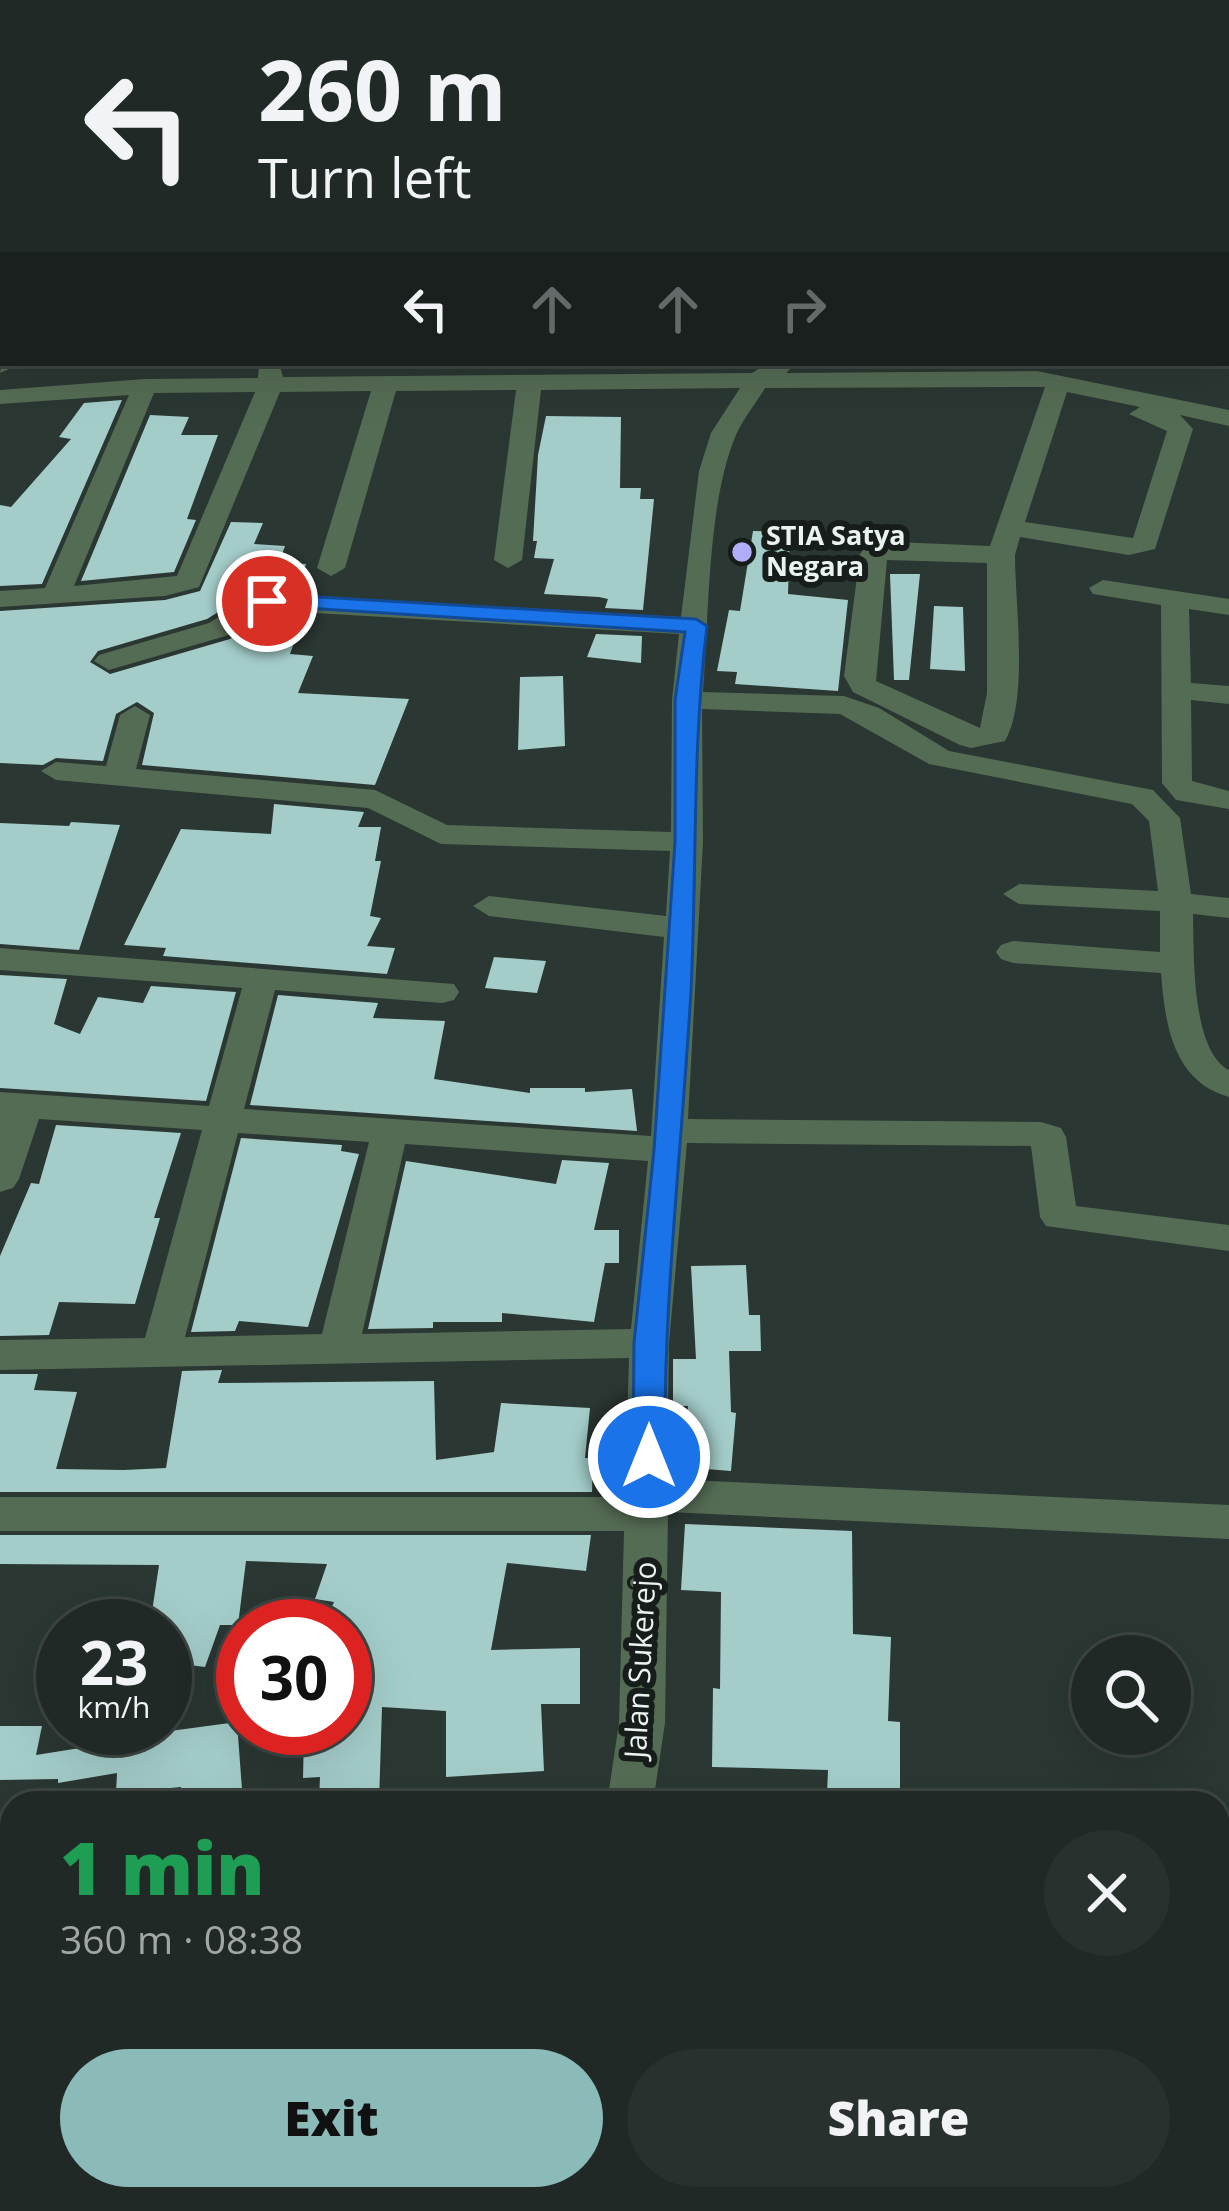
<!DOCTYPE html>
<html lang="en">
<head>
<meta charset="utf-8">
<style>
  :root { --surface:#202926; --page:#28312e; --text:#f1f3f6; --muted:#a2a6a7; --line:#3d4543; --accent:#8bbbb9 }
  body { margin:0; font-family:"Open Sans",sans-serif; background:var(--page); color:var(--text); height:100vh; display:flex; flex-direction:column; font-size:45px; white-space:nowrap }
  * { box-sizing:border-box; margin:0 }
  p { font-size:39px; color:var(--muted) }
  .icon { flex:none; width:66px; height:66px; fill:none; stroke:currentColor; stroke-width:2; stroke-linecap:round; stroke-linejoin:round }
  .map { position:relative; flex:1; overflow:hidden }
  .sheet { position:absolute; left:0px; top:1791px; width:1230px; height:420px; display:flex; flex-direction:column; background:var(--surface); border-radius:36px 36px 0 0; box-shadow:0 12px 48px #0002,0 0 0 3px var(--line) }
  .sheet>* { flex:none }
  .guide { position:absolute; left:0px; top:0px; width:1230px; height:366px; box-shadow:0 12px 48px #0002,0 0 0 3px var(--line); background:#202926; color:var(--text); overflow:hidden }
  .controls { position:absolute; left:1071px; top:1635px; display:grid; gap:24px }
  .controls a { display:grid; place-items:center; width:120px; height:120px; border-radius:50%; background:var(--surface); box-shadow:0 12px 48px #0002,0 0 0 3px var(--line); font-size:60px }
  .speed { position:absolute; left:36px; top:1599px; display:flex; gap:24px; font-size:60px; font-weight:700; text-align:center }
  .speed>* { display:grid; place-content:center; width:156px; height:156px; border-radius:50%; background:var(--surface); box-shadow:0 12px 48px #0002,0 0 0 3px var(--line); line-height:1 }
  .speed small { font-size:30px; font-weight:400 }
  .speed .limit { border:18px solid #d22; background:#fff; color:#111 }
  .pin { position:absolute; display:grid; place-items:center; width:102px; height:102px; color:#fff; margin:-51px; border:6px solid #fff; border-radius:50%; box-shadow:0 3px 12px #0007 }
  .me { position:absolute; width:132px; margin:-66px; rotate:0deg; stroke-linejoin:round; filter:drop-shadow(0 0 9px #0008) }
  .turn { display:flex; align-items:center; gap:42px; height:252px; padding:0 60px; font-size:54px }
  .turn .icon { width:156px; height:156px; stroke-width:2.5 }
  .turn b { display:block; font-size:84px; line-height:102px }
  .lanes { display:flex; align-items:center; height:114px; padding:0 60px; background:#0003; justify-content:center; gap:60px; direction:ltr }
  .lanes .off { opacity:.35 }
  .round { display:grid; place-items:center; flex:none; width:126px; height:126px; border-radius:63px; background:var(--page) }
  .headline { display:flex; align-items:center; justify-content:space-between; height:204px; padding:0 60px }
  h1 { font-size:72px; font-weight:800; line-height:90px; color:#1e9e55 }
  .primary-button { display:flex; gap:24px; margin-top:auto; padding:24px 60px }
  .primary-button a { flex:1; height:138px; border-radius:72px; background:var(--accent); color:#111; font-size:48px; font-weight:800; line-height:138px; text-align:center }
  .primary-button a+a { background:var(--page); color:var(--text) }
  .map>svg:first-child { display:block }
</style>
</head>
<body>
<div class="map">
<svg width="1229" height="2211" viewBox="0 0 1229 2211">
  <rect width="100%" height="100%" fill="#2b3732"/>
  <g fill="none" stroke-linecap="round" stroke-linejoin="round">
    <path stroke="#4d707a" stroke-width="6" d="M628 0 632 3"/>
  </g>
  <path fill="#a4cdca" d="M122 400 42 584 0 586V505L11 507 71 439 59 437 84 403Z
    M150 415 189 417 181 435H218L187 519 196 520 174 572 81 581Z
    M546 416 621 417 620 488H641L640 499H654L643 610 605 608 608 599 599 597 544 594 554 559 534 558 537 541H533L538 455Z
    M231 522 263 523 254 544 285 546 279 563 306 564 298 591 255 589 207 619 98 651 90 662 110 674 230 639 264 615 303 617 290 654 313 656 298 693 409 699 375 785 142 765 154 713 137 702 116 714 103 761 56 758 43 765 0 763V611L165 600 200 591Z
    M753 531 790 532 788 594 848 600 838 691 735 684 737 672 717 671 729 610 740 611Z
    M890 574H920L909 680H894Z
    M934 606 963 607 965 671 930 669Z
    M596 634 642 636 641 663 587 657Z
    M563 676 565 746 518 750 520 677Z
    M274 804 364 812 358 827H381L375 861H381L370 916 381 918 367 946 395 948 387 974 163 956 166 948 124 945 181 829 271 834Z
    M71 822 120 825 79 950 0 944V823L69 826Z
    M494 957 546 961 537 993 485 988Z
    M0 975 67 979 54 1024 80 1034 98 997 143 1003 151 986 236 992 206 1101 0 1088Z
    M278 995 378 1003 373 1018 445 1021 434 1079 530 1093V1088H585V1092L632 1089 637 1131 250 1105Z
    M56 1125 181 1133 154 1218H160L135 1304 59 1302 49 1335 0 1336V1256L31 1183 39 1184Z
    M241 1138 342 1145 341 1151 359 1154 308 1327 239 1321 235 1331 191 1332Z
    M562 1160 609 1163 594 1230H619V1263H605L594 1322 502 1313V1322H433V1328L368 1329 406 1161 556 1184Z
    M746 1265 749 1315H760L761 1351H729L731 1412 736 1413 731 1471 681 1467 688 1406H673V1359H696L691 1266Z
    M222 1370 218 1383 434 1381 436 1460 494 1452 501 1403 590 1408 585 1458H593L592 1492H0V1374H38L34 1390 77 1392 56 1469 124 1470 166 1468 182 1371Z
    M685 1524 852 1531 853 1634 891 1637 888 1721 900 1722V1799L827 1795 828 1770 712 1767 713 1688 720 1689 721 1592 681 1590Z
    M0 1535H591L586 1571 507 1563 491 1650 580 1648V1704H541L544 1771 446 1777V1711L382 1707 379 1803H319L320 1777 303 1778 304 1733 345 1731V1626H323L334 1602 315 1599 327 1564 246 1561 238 1625H220L205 1667 165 1662V1625H150L159 1565 0 1564Z
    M237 1722 243 1803H181V1787L116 1793 117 1773 58 1783V1779L0 1780V1726H42L36 1755 118 1742V1738Z"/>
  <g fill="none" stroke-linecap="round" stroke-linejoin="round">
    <path fill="#556c54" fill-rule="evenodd" d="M50 0H69L71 3H52Z
      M518 0H537L539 3H520Z
      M858 0H907L909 3H856Z
      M1227 8H1229V20H1227Z
      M1229 65V77L1227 78V66Z
      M0 75H3V87H0Z
      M0 107 3 108V120L0 119Z
      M1227 118H1229L1227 131Z
      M1229 183V197L1227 198V184Z
      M0 299 3 300V318L0 317Z
      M3 357V363H22L0 373Z
      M259 363H279L283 377 752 373 768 363H797L786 373 1037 371 1229 410V426L1180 415 1193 429 1155 549 1129 555 1020 537 1015 555C1015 605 1029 699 1005 741L971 748 960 745 853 692 844 676 860 554 864 548 895 542 990 546 1045 387 765 388C756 403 743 419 736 435 707 503 709 618 703 692L844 696 879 708 949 751 1153 790 1180 818 1191 894 1229 898V918L1193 914C1194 952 1191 1051 1229 1070V1097C1173 1081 1165 1025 1161 973L1013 963 1001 959 996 952 1001 945 1013 941 1160 952V911L1019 904 1003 894 1019 884 1158 891 1149 821 1132 804 929 764 840 714 702 709 703 842 688 1119 1041 1122 1061 1128 1066 1137 1076 1206 1229 1225V1251L1046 1226 1040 1217 1031 1146 687 1143 669 1343 667 1479 1229 1505V1539L668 1512 665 1723 653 1803H607L619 1723 624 1531H0V1497H625L629 1358 0 1370V1340L145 1338 202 1130 39 1119 19 1179 13 1188 0 1192V1092L209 1106 242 988 0 970V948L454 984 459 992 454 1000 442 1003 275 990 244 1109 651 1136 664 937 489 916 473 906 489 896 666 916 670 851 441 844 368 808 56 780 41 771 56 762 106 766 120 715 135 706 150 715 136 769 375 790 447 825 671 832 672 700 679 634 263 610 229 635 109 670 94 661 99 655 209 623 257 593 681 617 699 471 711 433 740 388 541 390 522 560 508 568 494 560 516 390 396 391 345 568 331 576 317 568 371 391 280 392 199 587 165 596 0 607V591L45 588 129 395 0 404V390L145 379 258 378ZM255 392 177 576 74 586 154 393ZM1067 392 1140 407 1129 414 1167 431 1133 538 1025 522ZM887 560 987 563V693L980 728 876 681ZM238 1133 369 1142 322 1334 185 1337ZM405 1144 648 1161 631 1329 362 1334Z
      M1103 580 1229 599V615L1189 609 1191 683 1229 686V704L1191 700 1192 781 1229 791V809L1176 800 1162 783 1161 605 1093 594 1089 588Z
      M0 1824 12 1825V1867L0 1866Z
      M0 2108 12 2109V2159L0 2158Z
      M1218 2158H1229V2210H1218L1198 2199H1218Z
      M566 2199H620L619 2211H565Z
      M931 2199H985V2211H931Z"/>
  </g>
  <path fill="#1a73e8" stroke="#114b97" stroke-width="3" d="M267 594 696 619 707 626C692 747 697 870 691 991 682 1147 663 1302 665 1457L660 1466H638L633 1457 634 1343 654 1150 675 842V700L685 632 259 605 256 601Z"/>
  <circle fill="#b2adf9" stroke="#171d1a" stroke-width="4.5" cx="742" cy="552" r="12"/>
  <g text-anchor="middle" stroke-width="12" stroke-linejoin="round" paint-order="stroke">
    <g font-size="27" font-weight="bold" fill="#ebf3f0" stroke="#171d1a" text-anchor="start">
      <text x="766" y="545">STIA Satya<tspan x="766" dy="31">Negara</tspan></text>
    </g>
    <g font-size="30" fill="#ebf3f0" stroke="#171d1a">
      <text transform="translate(641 1660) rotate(-87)" y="10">Jalan Sukerejo</text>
    </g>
  </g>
</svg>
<div class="controls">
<a><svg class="icon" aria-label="search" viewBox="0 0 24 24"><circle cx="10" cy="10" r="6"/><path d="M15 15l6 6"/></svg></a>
</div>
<div class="speed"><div>23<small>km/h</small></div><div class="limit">30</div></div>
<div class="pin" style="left:267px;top:601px;background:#d93025"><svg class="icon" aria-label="arrive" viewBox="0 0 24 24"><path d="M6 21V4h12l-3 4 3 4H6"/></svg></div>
<svg class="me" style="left:649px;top:1457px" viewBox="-20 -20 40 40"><circle r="17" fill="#1a73e8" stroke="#fff" stroke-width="3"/><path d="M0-11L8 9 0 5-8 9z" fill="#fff"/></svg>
<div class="guide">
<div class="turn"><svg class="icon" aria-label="left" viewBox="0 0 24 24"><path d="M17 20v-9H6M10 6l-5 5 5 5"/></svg><div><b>260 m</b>Turn left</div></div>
<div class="lanes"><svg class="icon" aria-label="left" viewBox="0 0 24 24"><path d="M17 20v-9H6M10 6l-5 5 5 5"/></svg><svg class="icon off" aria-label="ahead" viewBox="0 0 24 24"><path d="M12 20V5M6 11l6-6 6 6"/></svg><svg class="icon off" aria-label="ahead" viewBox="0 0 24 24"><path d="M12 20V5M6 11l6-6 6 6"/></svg><svg class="icon off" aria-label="right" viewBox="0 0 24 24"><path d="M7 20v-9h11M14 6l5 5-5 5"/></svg></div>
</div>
<section class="sheet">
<div class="headline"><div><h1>1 min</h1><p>360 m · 08:38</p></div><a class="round"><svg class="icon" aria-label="close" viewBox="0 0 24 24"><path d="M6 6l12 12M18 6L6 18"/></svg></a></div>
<div class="primary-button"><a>Exit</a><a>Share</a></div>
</section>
</div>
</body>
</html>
